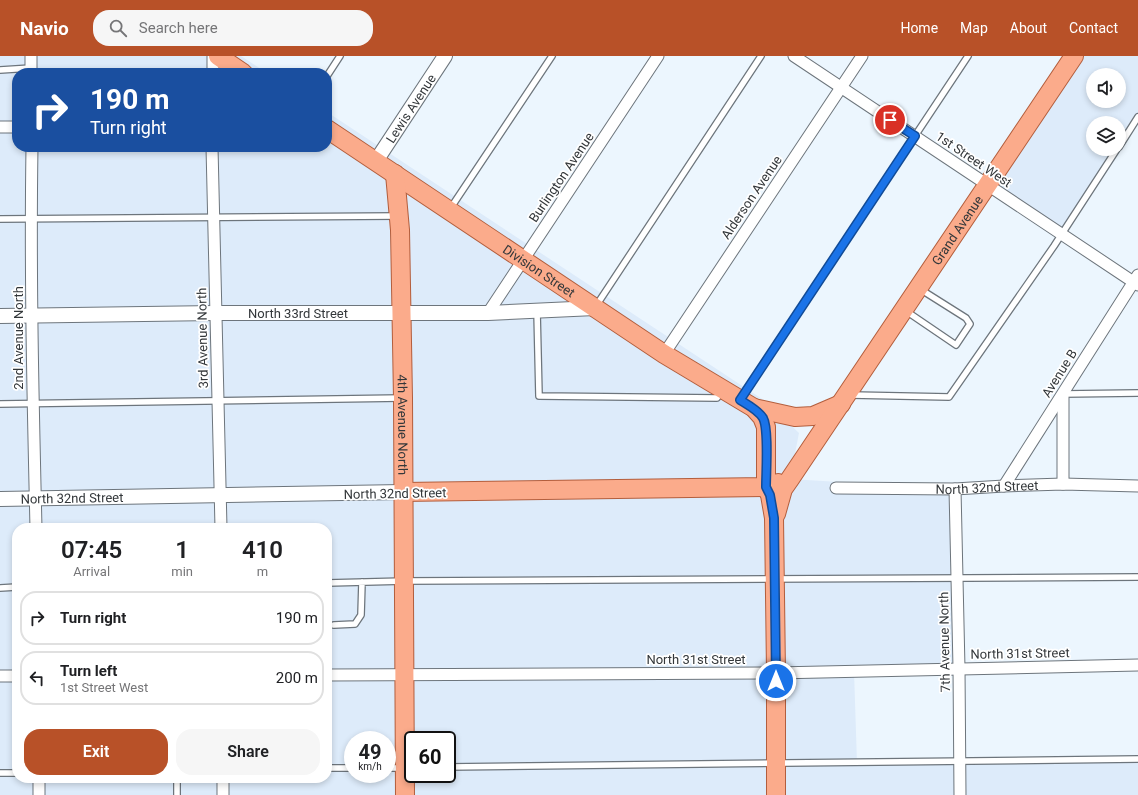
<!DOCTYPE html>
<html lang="en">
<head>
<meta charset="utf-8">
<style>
  :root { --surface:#fff; --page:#f6f6f6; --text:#202124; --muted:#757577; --line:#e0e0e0; --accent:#b85128 }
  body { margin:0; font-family:Roboto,sans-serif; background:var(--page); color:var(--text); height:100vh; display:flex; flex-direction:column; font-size:15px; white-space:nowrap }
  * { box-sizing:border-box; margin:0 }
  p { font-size:13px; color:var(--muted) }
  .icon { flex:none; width:22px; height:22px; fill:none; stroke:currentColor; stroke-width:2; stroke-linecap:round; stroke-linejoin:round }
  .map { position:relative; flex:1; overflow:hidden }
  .details { position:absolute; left:12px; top:467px; width:320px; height:260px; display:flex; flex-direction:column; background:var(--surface); border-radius:16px; box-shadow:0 2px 6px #0003 }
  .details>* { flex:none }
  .top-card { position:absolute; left:12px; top:12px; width:320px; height:84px; border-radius:16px; box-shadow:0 2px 6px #0003; background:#1a4fa0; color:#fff; overflow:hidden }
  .tools { position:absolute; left:1086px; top:12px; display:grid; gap:8px }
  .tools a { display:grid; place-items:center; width:40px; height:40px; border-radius:50%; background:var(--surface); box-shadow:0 2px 6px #0003; font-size:20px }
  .speed { position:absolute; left:344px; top:675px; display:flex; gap:8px; font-size:20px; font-weight:700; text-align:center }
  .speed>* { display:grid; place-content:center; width:52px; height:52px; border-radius:50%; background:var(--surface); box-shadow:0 2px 6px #0003; line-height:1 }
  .speed small { font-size:10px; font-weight:400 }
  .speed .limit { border:2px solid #111; border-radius:6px; background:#fff; color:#111 }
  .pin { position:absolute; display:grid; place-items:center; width:34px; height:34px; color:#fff; margin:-17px; border:2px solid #fff; border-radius:50%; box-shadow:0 1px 4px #0007 }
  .me { position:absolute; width:44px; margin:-22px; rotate:0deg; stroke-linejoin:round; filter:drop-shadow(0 0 3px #0008) }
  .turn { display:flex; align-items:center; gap:14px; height:84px; padding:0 12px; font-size:18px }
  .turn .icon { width:52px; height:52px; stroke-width:2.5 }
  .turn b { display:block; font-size:28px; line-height:34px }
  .eta { display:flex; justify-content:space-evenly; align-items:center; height:68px; text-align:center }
  .eta b { font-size:24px; font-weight:600; line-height:28px }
  .primary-button { display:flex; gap:8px; margin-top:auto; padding:8px 12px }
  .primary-button a { flex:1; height:46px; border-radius:16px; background:var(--accent); color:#fff; font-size:16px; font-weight:600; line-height:46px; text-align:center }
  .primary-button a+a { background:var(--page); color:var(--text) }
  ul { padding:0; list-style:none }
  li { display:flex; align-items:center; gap:12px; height:54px; margin:0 8px 6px; padding:0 4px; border:2px solid var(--line); border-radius:16px }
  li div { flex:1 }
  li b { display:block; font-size:15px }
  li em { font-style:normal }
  header { display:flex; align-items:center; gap:24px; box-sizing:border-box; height:56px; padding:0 20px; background:var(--accent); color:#fff }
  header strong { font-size:19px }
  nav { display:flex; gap:22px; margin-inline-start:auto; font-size:14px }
  .search { width:280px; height:36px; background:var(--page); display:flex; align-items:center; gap:10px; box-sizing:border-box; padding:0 14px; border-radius:16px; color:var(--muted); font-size:15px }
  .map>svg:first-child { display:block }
</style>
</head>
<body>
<header>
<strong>Navio</strong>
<div class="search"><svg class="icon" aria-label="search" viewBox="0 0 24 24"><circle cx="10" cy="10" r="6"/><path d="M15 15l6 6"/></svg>Search here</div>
<nav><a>Home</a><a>Map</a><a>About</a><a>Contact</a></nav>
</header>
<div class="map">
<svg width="1138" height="739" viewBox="0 0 1138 739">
  <rect width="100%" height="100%" fill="#ecf6fe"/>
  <path fill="#ddebfa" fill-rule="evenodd" d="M0 0H241L267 17H17V91H327V56L765 345 799 377 790 423 955 433 959 612 854 615 857 707 1138 703V739H0ZM17 472H327V722H17ZM353 684H387V718H353ZM413 684H447V718H413Z
    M1074 0H1138V61L1119 91V67H1093V93H1118L1062 179 988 129ZM1093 19H1119V45H1093Z"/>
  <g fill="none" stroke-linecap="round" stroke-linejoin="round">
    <g stroke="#6d757c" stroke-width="8">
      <path id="service" d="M0 14 31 12
        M327 20 340 0
        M1119 91 1138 61
        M450 153 552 0
        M0 163 397 160
        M596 250 761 0
        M537 255 539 340 717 342 721 336
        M906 255 956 289 970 268 966 262 920 233
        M1063 338 1138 337
        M851 339 949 341 1054 190 1117 93
        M741 342 968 0
        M0 348 402 342
        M327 527 405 525 1138 521
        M0 532 17 531
        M334 569 355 568 361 559 362 526
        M447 711 1138 703
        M327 712H353
        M387 712H403
        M0 717H17
        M177 739V722"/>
    </g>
    <g stroke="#6d757c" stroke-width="13">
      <g id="minor">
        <path d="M31 0V17"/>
        <path d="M794 0 1138 229"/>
        <path d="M213 17V0"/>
        <path d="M0 71H17"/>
        <path d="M32 91C30 218 33 345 36 472"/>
        <path d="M212 91 221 472"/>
        <path d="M488 257 658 0"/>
        <path d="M664 298 862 0"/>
        <path d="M1063 339V428"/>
        <path d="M1004 430 1138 219"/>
        <path id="s1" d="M836 432 955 433 1004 430 1063 428 1138 430"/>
        <path d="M955 433 959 612 960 739"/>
        <path d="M327 619 776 617 1138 609"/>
        <path d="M0 620H17"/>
        <path d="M39 722V739"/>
        <path d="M223 739V722"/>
      </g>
    </g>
    <g stroke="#6d757c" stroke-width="16">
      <g id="tertiary">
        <path id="s2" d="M376 105 445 0"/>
        <path id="s3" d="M0 260 216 257H488L595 252"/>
        <path id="s4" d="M0 443 403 436"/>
      </g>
    </g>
    <g stroke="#b35e3d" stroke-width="20">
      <g id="primary">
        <path d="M218 0 243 17"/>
        <path id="s5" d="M327 73 664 298 754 352 762 361 766 371V431L770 439 774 462 776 617V739"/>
        <path id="s6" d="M395 118 400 174 403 342 405 739"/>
        <path d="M754 352 795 361 813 360 841 348"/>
        <path d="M403 436 766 431 778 427"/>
        <path id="s7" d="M776 458 783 433 790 423 1074 0"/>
      </g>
    </g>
    <use href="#service" stroke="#fff" stroke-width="5.5"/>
    <use href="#minor" stroke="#fff" stroke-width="11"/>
    <use href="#tertiary" stroke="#fff" stroke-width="14"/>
    <use href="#primary" stroke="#fbab8b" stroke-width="18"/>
  </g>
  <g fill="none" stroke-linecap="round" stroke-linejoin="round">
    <g stroke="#114b97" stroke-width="10">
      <path id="route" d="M776 625 774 462 770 439 766 431C766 416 769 373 763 362 758 354 748 349 740 344L915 80 890 64"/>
    </g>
    <use href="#route" stroke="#1a73e8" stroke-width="7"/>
  </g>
  <g text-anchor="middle" stroke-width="3.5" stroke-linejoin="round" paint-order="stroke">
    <g font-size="13" fill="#33373a" stroke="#fff">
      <text dy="5" stroke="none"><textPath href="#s2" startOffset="63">Lewis Avenue</textPath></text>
      <text transform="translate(974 103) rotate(34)" y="5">1st Street West</text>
      <text transform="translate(561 121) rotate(-56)" y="5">Burlington Avenue</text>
      <text transform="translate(751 141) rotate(-56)" y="5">Alderson Avenue</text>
      <text dy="5" stroke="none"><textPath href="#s7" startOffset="338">Grand Avenue</textPath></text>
      <text dy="5" stroke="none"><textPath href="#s5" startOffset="255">Division Street</textPath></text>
      <text dy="5" stroke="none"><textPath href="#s3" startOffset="298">North 33rd Street</textPath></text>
      <text transform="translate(18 282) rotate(-90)" y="5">2nd Avenue North</text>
      <text transform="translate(202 282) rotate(-91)" y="5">3rd Avenue North</text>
      <text transform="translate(1059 317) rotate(-58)" y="5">Avenue B</text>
      <text dy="5" stroke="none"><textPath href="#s6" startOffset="251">4th Avenue North</textPath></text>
      <text dy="5" stroke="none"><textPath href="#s1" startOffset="151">North 32nd Street</textPath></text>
      <text transform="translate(395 437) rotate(-1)" y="5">North 32nd Street</text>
      <text dy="5" stroke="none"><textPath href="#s4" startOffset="72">North 32nd Street</textPath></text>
      <text transform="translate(944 586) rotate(-91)" y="5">7th Avenue North</text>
      <text transform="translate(1020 597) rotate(-1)" y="5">North 31st Street</text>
      <text x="696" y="608">North 31st Street</text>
    </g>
  </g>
</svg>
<div class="tools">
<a><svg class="icon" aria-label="sound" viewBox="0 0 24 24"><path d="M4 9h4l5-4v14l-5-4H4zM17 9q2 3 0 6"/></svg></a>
<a><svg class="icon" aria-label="layers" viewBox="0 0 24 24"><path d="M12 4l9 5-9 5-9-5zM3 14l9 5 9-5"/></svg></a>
</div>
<div class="speed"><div>49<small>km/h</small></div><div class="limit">60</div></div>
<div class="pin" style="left:890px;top:64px;background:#d93025"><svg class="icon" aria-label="arrive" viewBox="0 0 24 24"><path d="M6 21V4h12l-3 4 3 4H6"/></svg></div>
<svg class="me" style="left:776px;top:625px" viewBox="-20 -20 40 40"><circle r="17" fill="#1a73e8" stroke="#fff" stroke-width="3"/><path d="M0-11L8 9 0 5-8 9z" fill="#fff"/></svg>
<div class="top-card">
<div class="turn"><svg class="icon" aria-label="right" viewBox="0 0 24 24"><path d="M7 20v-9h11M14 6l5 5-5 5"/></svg><div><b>190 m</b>Turn right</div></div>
</div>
<section class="details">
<div class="eta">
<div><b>07:45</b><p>Arrival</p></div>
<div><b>1</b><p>min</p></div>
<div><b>410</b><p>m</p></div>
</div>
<ul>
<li><svg class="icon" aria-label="right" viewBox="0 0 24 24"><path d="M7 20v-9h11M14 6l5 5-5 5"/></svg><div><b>Turn right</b></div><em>190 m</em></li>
<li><svg class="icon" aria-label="left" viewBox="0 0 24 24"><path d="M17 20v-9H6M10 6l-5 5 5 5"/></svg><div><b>Turn left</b><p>1st Street West</p></div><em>200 m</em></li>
</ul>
<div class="primary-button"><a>Exit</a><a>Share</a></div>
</section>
</div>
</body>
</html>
